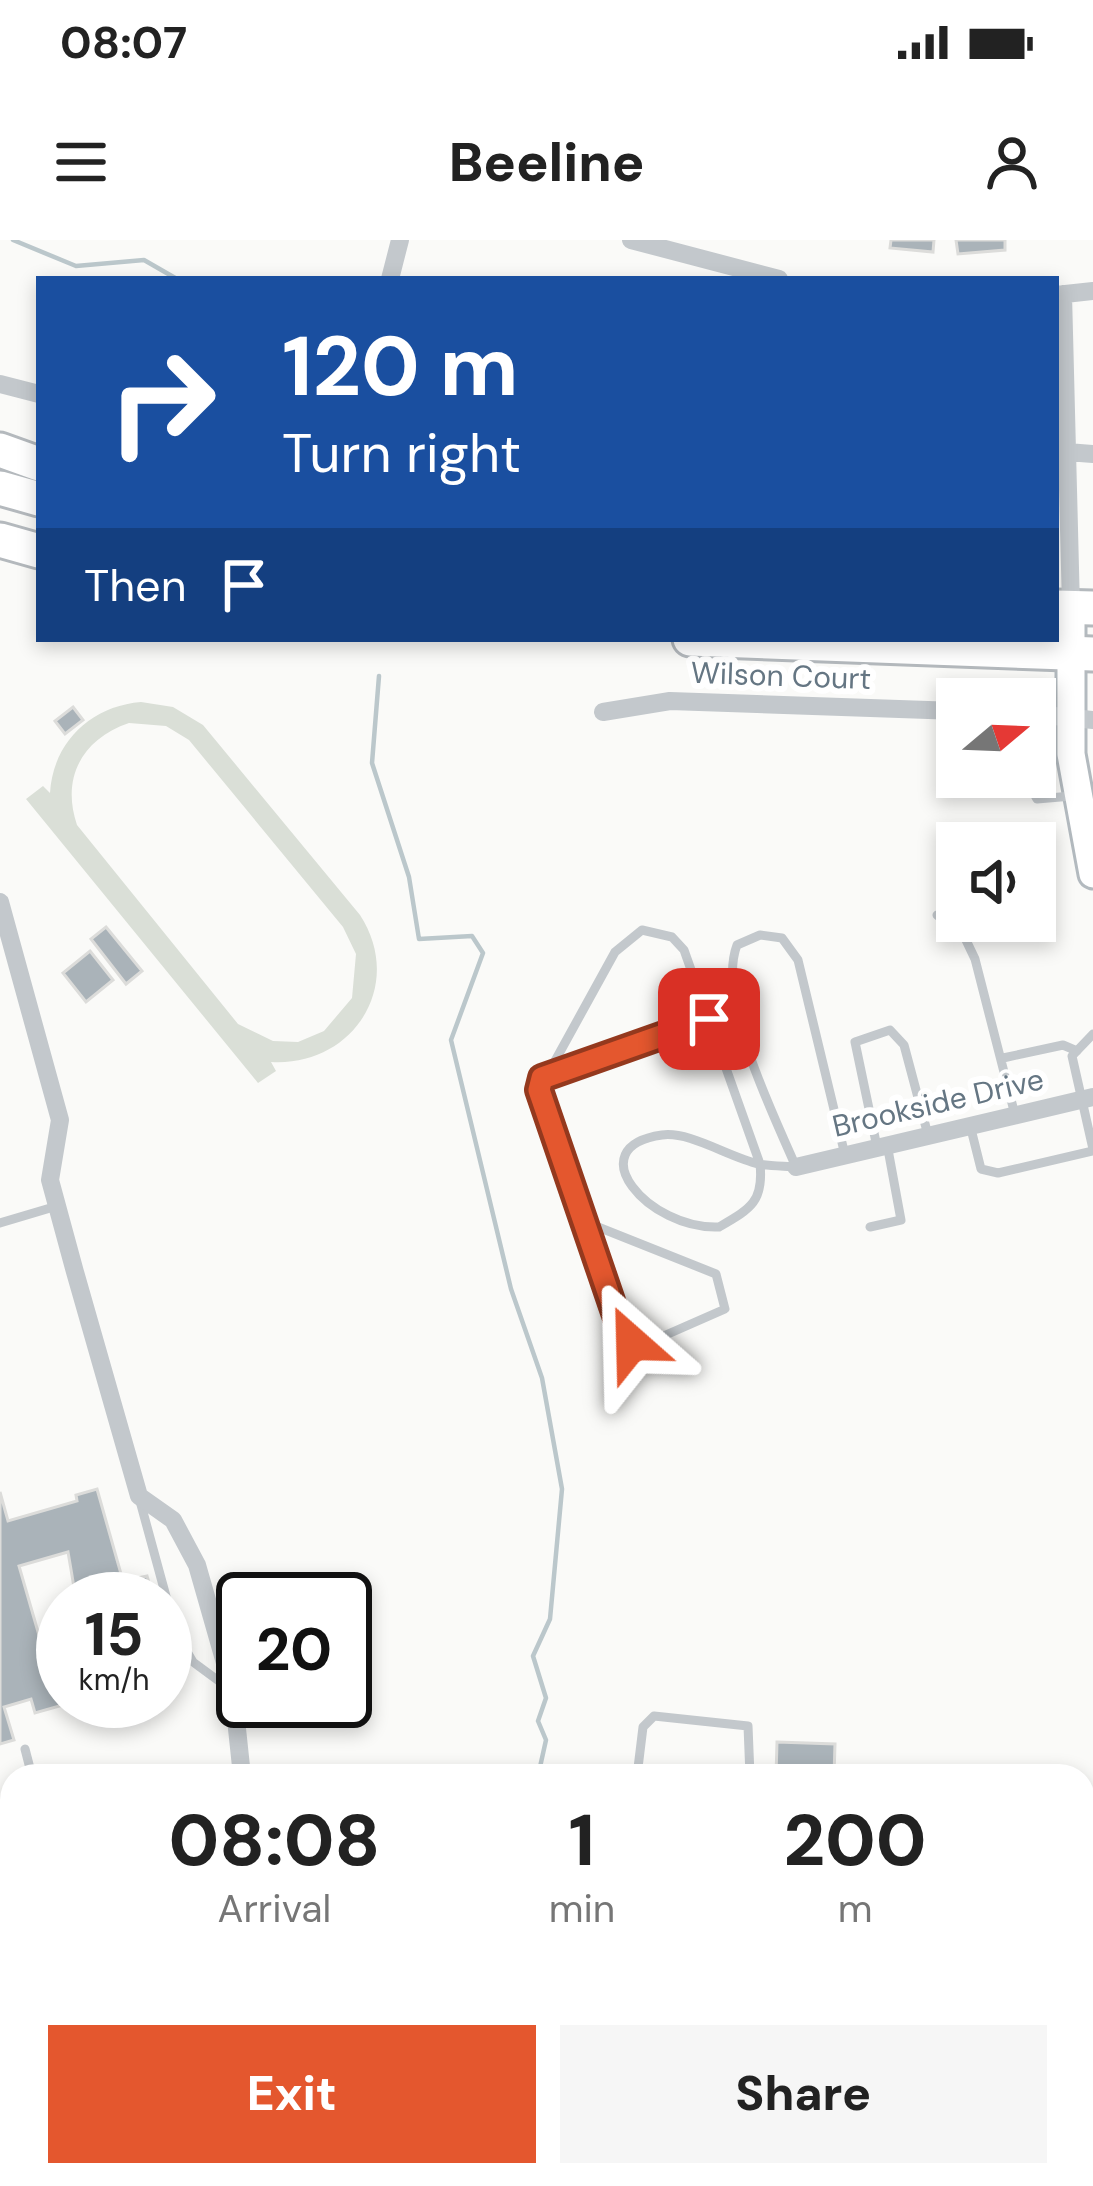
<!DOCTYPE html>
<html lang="en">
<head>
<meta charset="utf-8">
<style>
  :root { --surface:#fff; --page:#f6f6f6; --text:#222; --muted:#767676; --accent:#e4572e }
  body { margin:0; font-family:"DM Sans",sans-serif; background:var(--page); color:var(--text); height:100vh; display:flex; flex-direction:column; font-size:45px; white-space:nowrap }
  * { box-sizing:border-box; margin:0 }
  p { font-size:39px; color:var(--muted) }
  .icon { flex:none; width:66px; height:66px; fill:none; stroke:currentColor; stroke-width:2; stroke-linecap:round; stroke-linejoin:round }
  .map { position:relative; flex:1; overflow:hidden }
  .panel { position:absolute; left:0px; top:1524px; width:1095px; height:423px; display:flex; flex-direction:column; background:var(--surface); border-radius:36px 36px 0 0; box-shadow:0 6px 18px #0003 }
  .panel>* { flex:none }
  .banner { position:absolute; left:36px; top:36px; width:1023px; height:366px; border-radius:0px; box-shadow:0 6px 18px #0003; background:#1a4fa0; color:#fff; overflow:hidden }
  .needle { width:78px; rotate:71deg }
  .controls { position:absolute; left:936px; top:438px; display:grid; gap:24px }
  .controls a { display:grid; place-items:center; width:120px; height:120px; border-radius:0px; background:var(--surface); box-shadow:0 6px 18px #0003; font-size:60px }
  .speed { position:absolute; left:36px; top:1332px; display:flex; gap:24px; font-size:60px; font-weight:700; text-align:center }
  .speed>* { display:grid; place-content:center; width:156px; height:156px; border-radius:50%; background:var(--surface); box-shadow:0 6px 18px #0003; line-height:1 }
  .speed small { font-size:30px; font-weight:400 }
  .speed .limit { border:6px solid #111; border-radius:18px; background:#fff; color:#111 }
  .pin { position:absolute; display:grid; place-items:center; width:102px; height:102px; color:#fff; margin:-51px; border-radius:24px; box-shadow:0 6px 18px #0006 }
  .me { position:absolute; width:132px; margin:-66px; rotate:335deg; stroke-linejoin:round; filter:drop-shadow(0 0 9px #0008) }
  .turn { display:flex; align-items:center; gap:42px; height:252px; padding:0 48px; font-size:54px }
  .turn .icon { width:156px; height:156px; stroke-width:2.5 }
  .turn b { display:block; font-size:84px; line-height:102px }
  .then { display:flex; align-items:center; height:114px; padding:0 48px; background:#0003; gap:24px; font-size:45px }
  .eta { display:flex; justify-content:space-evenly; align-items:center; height:204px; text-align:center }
  .eta b { font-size:72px; font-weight:800; line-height:84px }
  .button { display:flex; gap:24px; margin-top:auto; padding:24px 48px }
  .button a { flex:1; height:138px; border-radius:0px; background:var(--accent); color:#fff; font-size:48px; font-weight:800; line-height:138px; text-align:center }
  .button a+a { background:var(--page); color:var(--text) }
  .status { display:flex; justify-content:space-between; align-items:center; height:84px; padding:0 60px; background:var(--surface); direction:ltr }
  .status svg { height:33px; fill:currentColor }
  header { display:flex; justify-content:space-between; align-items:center; height:156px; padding:0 48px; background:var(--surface); font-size:54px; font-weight:800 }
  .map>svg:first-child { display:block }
</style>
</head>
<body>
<div class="status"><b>08:07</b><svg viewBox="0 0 49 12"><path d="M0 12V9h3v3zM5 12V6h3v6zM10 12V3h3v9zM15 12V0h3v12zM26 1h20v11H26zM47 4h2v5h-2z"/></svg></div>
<header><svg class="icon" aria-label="menu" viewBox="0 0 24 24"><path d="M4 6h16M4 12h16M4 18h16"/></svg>Beeline<svg class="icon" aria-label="person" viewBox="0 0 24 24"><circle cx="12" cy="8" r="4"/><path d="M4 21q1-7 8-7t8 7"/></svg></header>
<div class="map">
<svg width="1093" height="1946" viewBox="0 0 1093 1946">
  <rect width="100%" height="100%" fill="#fafaf8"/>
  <path fill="#e8e9e9" d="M0 1625 12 1626V1935H168L166 1946H0Z
    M1093 1638V1946H692L693 1935H1083V1641Z
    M337 1935H495V1946H338Z"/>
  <path fill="#dadfd7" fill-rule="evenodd" d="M141 462 173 467 203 485 360 675C406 746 352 827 271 822L276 831 258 843 26 559 43 546 50 553C53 502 91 466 141 462ZM129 483 166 486 189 500 343 687 356 714 352 758 324 791 298 802 273 801 238 784 77 585C61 538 82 499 129 483Z"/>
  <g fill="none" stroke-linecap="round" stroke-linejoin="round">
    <path stroke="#bbc7cb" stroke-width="4.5" d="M13 0 76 26 144 20 177 39
      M379 436 372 523 409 637 419 699 472 696 483 713 451 800 511 1049 542 1138 562 1249 550 1379 533 1416 546 1458 538 1481 546 1500 538 1536"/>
  </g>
  <path fill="#aab3b9" stroke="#dcdcda" stroke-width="3" d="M891 0H934L933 12 890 8Z
    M956 0H1005V10L958 14Z
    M73 467 83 480 65 494 55 481Z
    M106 687 142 731 126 744 91 699Z
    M90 711 113 740 86 762 63 733Z
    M97 1249 123 1341 147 1336 150 1346 130 1351 128 1359H76L68 1312 19 1326 47 1423 63 1418V1461H77L35 1473 31 1459 4 1467 14 1500 0 1504V1252L8 1281 77 1261 76 1255Z
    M777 1502 835 1504 834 1536H776Z
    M0 1897H12V1935H104V1946H0Z
    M254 1935H291L292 1946H255Z
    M889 1935H989L992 1946H892Z"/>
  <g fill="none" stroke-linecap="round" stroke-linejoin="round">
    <g stroke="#b3babf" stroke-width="33">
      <path id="secondary" d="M1071 367V514L1093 634"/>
    </g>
    <g stroke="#b4b9bd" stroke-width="39">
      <path id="highway" d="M0 210 39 224
        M0 248 39 259
        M0 300 39 311
        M1056 367 1093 368
        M690 399 1093 414"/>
    </g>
    <path stroke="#c3c8cc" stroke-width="9" d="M1025 537 1037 559 1072 556
      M937 675 965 698 975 719 1015 875
      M1093 794 1072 816 1093 909
      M1003 818 1063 805 1077 811
      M544 837 709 779
      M970 885 981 929 998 933 1093 911
      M877 907 855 802 890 790 904 805 928 895
      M583 981 716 1034 725 1069 643 1105 631 1103 621 1090 539 850 615 712 642 690 672 697 684 710 760 924C764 962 750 969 719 987 649 990 577 907 662 895 690 891 730 918 759 924 771 926 784 926 796 927 773 873 716 760 737 705L760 695 782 698 798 720 845 915
      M0 983 57 966
      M870 987 901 980 887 904
      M140 1261 176 1393 193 1422 231 1450
      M25 1509 32 1536
      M637 1536 643 1487 654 1476 748 1486 750 1536
      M1083 1630 1093 1628
      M1083 1822 1093 1820
      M1083 1858 1093 1856
      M424 1946 425 1935"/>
    <path stroke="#c3c8cc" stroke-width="18" d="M631 0 779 39
      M390 39 400 0
      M1063 54 1071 367
      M1056 55 1093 51
      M0 144 39 154
      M1067 212 1093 214
      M603 472 670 461 957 471
      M1035 474 1093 480
      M0 662 60 880 50 940 75 1032 139 1256 173 1280 197 1325 233 1451 242 1536
      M796 927 1093 857
      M0 1611 12 1612
      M1083 1704 1093 1703
      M322 1935V1946
      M818 1935 821 1946"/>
    <use href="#secondary" stroke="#fff" stroke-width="27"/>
    <use href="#highway" stroke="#fff" stroke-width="33"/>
  </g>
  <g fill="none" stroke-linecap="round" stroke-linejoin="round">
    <g stroke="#94391e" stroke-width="30">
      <path id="route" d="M632 1103 621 1090 539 850 542 838 709 779"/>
    </g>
    <use href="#route" stroke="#e4572e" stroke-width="21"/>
  </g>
  <g text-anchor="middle" stroke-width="12" stroke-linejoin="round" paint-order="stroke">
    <g font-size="30" fill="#657683" stroke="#fff">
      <text transform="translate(781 436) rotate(2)" y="10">Wilson Court</text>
      <text transform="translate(938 863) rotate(-13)" y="10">Brookside Drive</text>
    </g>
  </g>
</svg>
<div class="controls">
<a><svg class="needle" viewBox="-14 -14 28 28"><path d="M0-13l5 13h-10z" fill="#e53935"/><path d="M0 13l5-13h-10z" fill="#767676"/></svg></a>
<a><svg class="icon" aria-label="sound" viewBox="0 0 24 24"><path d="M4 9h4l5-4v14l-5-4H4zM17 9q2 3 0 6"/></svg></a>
</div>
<div class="speed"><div>15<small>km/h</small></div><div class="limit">20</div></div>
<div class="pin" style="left:709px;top:779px;background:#d93025"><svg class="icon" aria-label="arrive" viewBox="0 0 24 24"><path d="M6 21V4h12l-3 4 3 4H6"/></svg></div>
<svg class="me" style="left:632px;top:1103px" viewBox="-20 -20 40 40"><path d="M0-17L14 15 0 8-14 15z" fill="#e4572e" stroke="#fff" stroke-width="4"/></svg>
<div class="banner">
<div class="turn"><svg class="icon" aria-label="right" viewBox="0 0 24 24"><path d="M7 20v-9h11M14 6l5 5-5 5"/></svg><div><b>120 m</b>Turn right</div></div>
<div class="then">Then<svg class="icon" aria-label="arrive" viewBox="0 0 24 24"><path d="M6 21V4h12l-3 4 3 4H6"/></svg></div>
</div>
<section class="panel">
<div class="eta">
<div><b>08:08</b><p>Arrival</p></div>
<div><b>1</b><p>min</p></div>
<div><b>200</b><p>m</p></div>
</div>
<div class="button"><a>Exit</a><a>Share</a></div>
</section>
</div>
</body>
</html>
